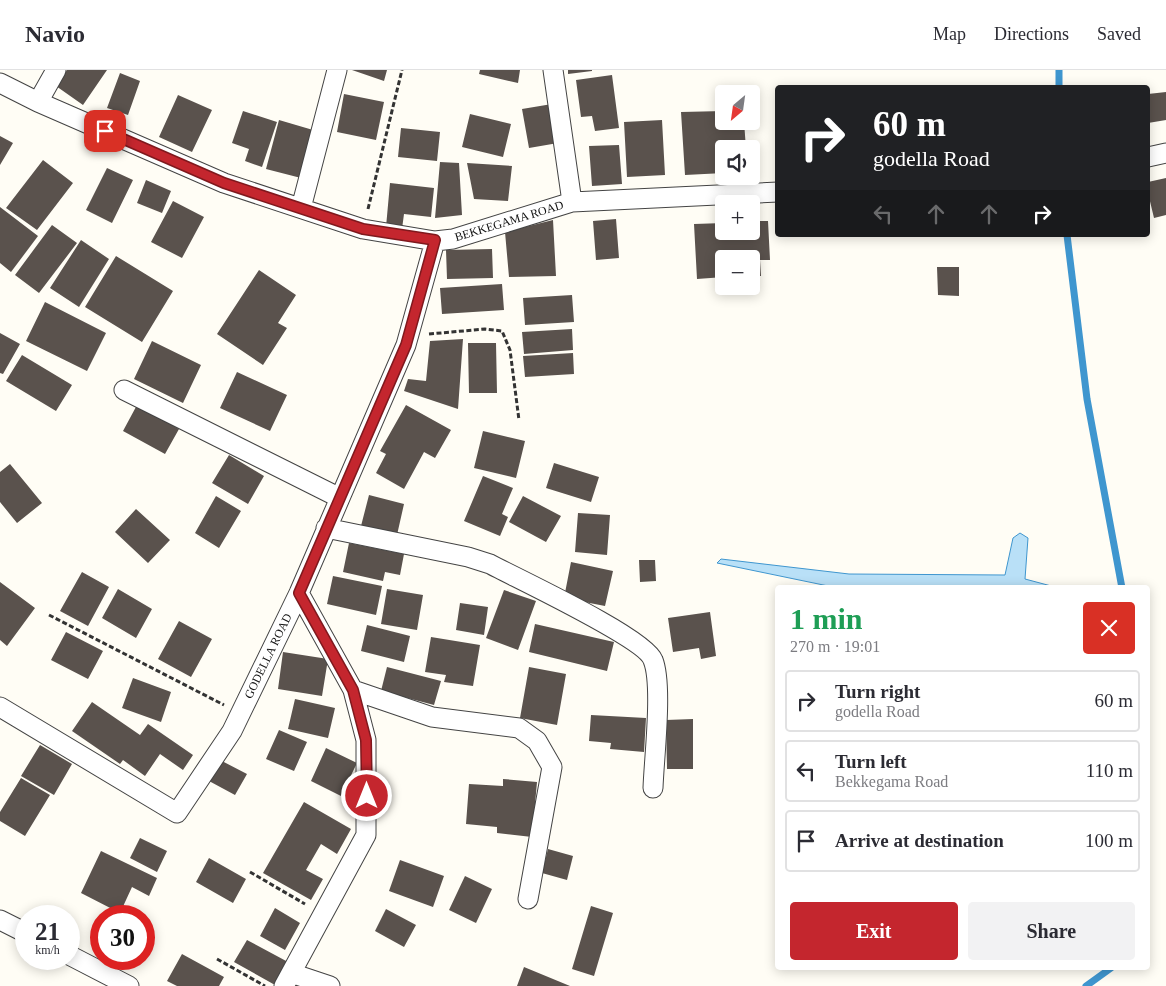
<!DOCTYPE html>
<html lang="en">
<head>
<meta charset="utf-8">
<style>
  :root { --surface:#fff; --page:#f2f2f3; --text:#2b2b33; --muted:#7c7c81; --line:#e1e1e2; --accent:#c4262e }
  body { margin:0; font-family:Georgia,serif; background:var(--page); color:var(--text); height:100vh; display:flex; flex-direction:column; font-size:19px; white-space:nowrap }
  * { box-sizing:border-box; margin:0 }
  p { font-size:16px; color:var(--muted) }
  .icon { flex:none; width:28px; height:28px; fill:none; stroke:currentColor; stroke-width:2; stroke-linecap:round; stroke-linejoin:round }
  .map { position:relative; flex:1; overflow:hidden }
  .drawer { position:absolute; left:775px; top:515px; width:375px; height:385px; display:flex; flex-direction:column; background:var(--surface); border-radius:5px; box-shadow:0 2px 12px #0003 }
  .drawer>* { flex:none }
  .hud { position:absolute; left:775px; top:15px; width:375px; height:152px; border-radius:5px; box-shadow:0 2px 12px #0003; background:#202124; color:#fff; overflow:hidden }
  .needle { width:32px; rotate:209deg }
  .buttons { position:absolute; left:715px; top:15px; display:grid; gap:10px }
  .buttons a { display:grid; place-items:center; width:45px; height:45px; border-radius:5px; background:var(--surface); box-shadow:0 2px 12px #0003; font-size:25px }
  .speed { position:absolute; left:15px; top:835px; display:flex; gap:10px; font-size:25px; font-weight:700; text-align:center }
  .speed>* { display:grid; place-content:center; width:65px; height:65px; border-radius:50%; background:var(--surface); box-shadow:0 2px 12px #0003; line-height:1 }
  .speed small { font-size:12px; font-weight:400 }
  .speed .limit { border:8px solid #d22; background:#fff; color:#111 }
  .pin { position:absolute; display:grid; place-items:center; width:42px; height:42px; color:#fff; margin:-21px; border-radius:10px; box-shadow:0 2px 8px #0006 }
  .me { position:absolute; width:55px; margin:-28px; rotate:0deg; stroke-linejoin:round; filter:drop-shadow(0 0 4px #0008) }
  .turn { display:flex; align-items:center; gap:18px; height:105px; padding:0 15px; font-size:22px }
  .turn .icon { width:65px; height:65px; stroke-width:2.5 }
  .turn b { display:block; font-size:35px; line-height:42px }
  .lanes { display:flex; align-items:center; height:48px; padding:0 15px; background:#0003; justify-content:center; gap:25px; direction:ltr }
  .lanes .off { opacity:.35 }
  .round { display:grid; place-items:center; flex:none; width:52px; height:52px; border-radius:5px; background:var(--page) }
  .overview { display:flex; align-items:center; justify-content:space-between; height:85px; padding:0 15px }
  h1 { font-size:30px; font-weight:700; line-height:38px; color:#1e9e55 }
  .button { display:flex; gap:10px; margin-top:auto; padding:10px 15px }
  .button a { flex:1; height:58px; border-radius:5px; background:var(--accent); color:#fff; font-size:20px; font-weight:700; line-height:58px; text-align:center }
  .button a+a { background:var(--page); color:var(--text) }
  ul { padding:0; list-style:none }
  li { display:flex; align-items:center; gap:15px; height:62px; margin:0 10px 8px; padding:0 5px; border:2px solid var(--line); border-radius:5px }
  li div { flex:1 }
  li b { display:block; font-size:19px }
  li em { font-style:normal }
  header { display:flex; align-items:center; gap:30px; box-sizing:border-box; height:70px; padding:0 25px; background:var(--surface); border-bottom:1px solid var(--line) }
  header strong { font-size:24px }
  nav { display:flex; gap:28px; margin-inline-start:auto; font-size:18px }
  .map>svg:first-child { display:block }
</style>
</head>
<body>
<header>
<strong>Navio</strong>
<nav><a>Map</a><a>Directions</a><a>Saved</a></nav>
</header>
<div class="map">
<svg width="1166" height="916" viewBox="0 0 1166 916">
  <rect width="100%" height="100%" fill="#fffdf5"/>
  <path fill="#b9e0f7" stroke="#3f96cf" d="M1020 463 1028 468 1025 509 1055 517H833L717 493 721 489 849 504 1005 505 1013 468Z"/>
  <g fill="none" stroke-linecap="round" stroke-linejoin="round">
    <path stroke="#3f96cf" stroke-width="7" d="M1059 0V18
      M1067 165 1087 329 1122 518
      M1086 916 1111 898"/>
  </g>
  <path fill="#5a524d" d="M67 0H107L83 35 56 16Z
    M352 0H387L384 11Z
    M480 0H520L518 13 479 4Z
    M568 0H592V1L568 4Z
    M120 3 140 11 128 45 107 38Z
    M612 5 619 58 595 61 592 46 581 47 576 10Z
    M1166 22V50L1148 53V24Z
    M344 24 384 32 376 70 337 62Z
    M178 25 212 40 192 82 159 67Z
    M552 34 558 73 529 78 522 39Z
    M243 41 277 52 262 97 245 91 249 79 232 73Z
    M724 41V51H744L746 79H724V103L685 105 681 42Z
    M470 44 511 54 503 87 462 77Z
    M279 50 313 60 301 108 266 99Z
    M662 50 665 105 627 107 624 52Z
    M401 58 440 62 437 91 398 87Z
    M0 66 13 73 0 95Z
    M619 75 622 114 592 116 589 76Z
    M43 90 73 113 37 160 6 138Z
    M440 92 459 93 462 145 435 148Z
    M467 93 512 96 508 131 474 129Z
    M107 98 133 110 112 153 86 140Z
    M1166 108V145L1154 148 1148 123V112Z
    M146 110 171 121 162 143 137 133Z
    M390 113 434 118 431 147 404 144 402 159 386 157Z
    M173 131 204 147 182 188 151 172Z
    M0 137 38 166 11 202 0 193Z
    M616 149 619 188 596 190 593 151Z
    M553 150 556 206 509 207 505 162Z
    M751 151H768L770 190H760L761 206H751V189H724V207L697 209 694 154 724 153V161H751Z
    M52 155 77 173 39 223 15 205Z
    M81 170 109 189 79 237 50 218Z
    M492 179 493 208 447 209 446 180Z
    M116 186 173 221 142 272 85 237Z
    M937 197H959V226L938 225Z
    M259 200 296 225 278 253 287 258 263 295 217 264Z
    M502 214 504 240 442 244 440 218Z
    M572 225 574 252 525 255 523 228Z
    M45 232 106 263 87 301 26 271Z
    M572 259 573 280 524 284 522 262Z
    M0 263 20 274 3 304 0 303Z
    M463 269 458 339 404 321 408 309 426 311 430 271Z
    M152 271 201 295 183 333 134 309Z
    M468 273H496L497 323H469Z
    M573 283 574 304 525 307 523 286Z
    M22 285 72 315 56 341 6 311Z
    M237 302 287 325 270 361 220 338Z
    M137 335 179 359 165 384 123 361Z
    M406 335 451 360 435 388 424 382 404 419 376 403 386 384 380 381Z
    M483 361 525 371 516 408 474 398Z
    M229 385 264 406 248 434 212 413Z
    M554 393 599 407 591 432 546 418Z
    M10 394 42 433 17 453 0 432V402Z
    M483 406 513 418 502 444 508 447 500 466 464 451Z
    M369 425 404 434 397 465 361 456Z
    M216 426 241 441 219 478 195 463Z
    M523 426 561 446 546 472 509 452Z
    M136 439 170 470 148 493 115 462Z
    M578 443 610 445 607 485 575 482Z
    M349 473 404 484 400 505 385 502 383 511 343 502Z
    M639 490H655L656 511 640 512Z
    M571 492 613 501 605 536 564 528Z
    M82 502 109 517 88 556 60 541Z
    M333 506 382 516 376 545 327 534Z
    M0 512 35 538 7 576 0 570Z
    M118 519 152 539 136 568 102 548Z
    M387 519 423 525 417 560 381 554Z
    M504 520 536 531 518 580 486 568Z
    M460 533 488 537 484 565 456 560Z
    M710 542 716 586 701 589 699 578 673 582 668 548Z
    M179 551 212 569 191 607 158 589Z
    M535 554 614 572 607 601 529 582Z
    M367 555 410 566 404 592 361 581Z
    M66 562 103 581 88 609 51 590Z
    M431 567 480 575 473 616 444 612 446 605 425 602Z
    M283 582 328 589 322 626 278 619Z
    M387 597 441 611 434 635 381 621Z
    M529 597 566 604 557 655 520 648Z
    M133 608 171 622 161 652 122 638Z
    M295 629 335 638 328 668 288 659Z
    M92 632 140 665 148 654 193 685 183 700 160 684 145 706 123 690 120 694 72 661Z
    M591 645 646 648 644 682 610 679 611 673 589 671Z
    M693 649V699H667L666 650Z
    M279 660 307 672 294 701 266 689Z
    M40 675 72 694 54 725 21 706Z
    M326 678 357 693 341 726 311 711Z
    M220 690 247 704 235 725 209 711Z
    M21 708 50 725 25 766 0 751V742Z
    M503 709 537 712 532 767 497 763V757L466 754 469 714 503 716Z
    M304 732 351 759 337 784 321 774 306 800 323 809 311 830 263 803Z
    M140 768 167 781 157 802 130 788Z
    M548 779 573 786 567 810 542 803Z
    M101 781 157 808 149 826 132 817 120 843 81 823Z
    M209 788 246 809 233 833 196 812Z
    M400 790 444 806 433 837 389 821Z
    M465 806 492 819 476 853 449 840Z
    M591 836 613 843 594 906 572 899Z
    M275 838 300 853 285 880 260 866Z
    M386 839 416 855 404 877 375 861Z
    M247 870 288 892 275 915 234 892Z
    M182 884 224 907 219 916H177L167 911Z
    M524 897 570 916H517Z"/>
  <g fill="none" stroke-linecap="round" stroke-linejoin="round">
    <g stroke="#444" stroke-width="21">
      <path id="street" d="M553 0 572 132
        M0 13 38 32 224 113 363 159 435 171 453 169 572 132 778 122
        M38 32 56 0
        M1148 87 1166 83
        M301 138 337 0
        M124 320 340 428
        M326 458 468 487 490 494C518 509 645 568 653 590 663 615 654 688 653 718
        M299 523 353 620 432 647 519 658 537 671 552 697 528 829
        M0 637 177 743 232 661 299 523 406 275 435 171
        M0 850 26 863
        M69 885 129 916
        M291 903 330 916
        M284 916 366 765V670L353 620"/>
    </g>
    <path stroke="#333" stroke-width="3" stroke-dasharray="5 2.5" stroke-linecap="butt" d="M368 139 402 0
      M429 264 485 259 502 261 510 280 519 350
      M49 545 224 635
      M250 802 305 834
      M217 889 265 916"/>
    <use href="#street" stroke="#fff" stroke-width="19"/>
  </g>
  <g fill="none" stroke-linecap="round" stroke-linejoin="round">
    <g stroke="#7f191e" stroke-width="12">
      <path id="route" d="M105 61 224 113 363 159 435 170 406 275 299 523 353 620 366 670 367 726"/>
    </g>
    <use href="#route" stroke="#c4262e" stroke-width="9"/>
  </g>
  <g text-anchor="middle" stroke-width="5" stroke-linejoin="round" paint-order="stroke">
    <g font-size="12" fill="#111" stroke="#fff">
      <text transform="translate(509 151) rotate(-17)" y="4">BEKKEGAMA ROAD</text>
      <text transform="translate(268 586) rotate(-64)" y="4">GODELLA ROAD</text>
    </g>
  </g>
</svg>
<div class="buttons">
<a><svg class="needle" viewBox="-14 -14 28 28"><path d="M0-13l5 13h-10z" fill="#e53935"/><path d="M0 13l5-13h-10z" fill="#7c7c81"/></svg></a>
<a><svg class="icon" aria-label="sound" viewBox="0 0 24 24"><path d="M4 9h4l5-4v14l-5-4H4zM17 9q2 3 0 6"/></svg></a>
<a>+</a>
<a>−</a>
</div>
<div class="speed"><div>21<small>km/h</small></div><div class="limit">30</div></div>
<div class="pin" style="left:105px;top:61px;background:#d93025"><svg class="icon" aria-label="arrive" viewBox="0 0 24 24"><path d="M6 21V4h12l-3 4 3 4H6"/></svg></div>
<svg class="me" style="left:367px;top:726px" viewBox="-20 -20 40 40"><circle r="17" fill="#c4262e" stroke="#fff" stroke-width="3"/><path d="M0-11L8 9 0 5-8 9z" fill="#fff"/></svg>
<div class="hud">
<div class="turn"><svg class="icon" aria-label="right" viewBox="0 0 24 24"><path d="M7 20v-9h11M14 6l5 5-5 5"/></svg><div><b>60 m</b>godella Road</div></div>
<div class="lanes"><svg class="icon off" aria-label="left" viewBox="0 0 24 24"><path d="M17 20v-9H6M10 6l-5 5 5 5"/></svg><svg class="icon off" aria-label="ahead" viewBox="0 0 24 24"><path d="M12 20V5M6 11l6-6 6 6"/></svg><svg class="icon off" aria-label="ahead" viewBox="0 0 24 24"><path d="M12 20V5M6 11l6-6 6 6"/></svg><svg class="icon" aria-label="right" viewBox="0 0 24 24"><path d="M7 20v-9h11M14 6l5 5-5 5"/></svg></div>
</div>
<section class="drawer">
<div class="overview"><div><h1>1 min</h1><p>270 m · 19:01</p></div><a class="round" style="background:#d93025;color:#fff"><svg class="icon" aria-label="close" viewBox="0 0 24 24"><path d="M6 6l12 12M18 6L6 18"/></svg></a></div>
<ul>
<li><svg class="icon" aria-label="right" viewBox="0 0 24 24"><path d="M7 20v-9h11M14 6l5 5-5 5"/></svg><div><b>Turn right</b><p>godella Road</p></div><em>60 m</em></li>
<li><svg class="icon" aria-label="left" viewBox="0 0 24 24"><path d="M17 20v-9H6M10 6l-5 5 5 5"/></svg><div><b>Turn left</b><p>Bekkegama Road</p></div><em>110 m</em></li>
<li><svg class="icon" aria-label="arrive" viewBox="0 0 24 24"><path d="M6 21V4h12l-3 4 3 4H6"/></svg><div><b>Arrive at destination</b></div><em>100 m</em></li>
</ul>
<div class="button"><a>Exit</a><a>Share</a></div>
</section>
</div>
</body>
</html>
